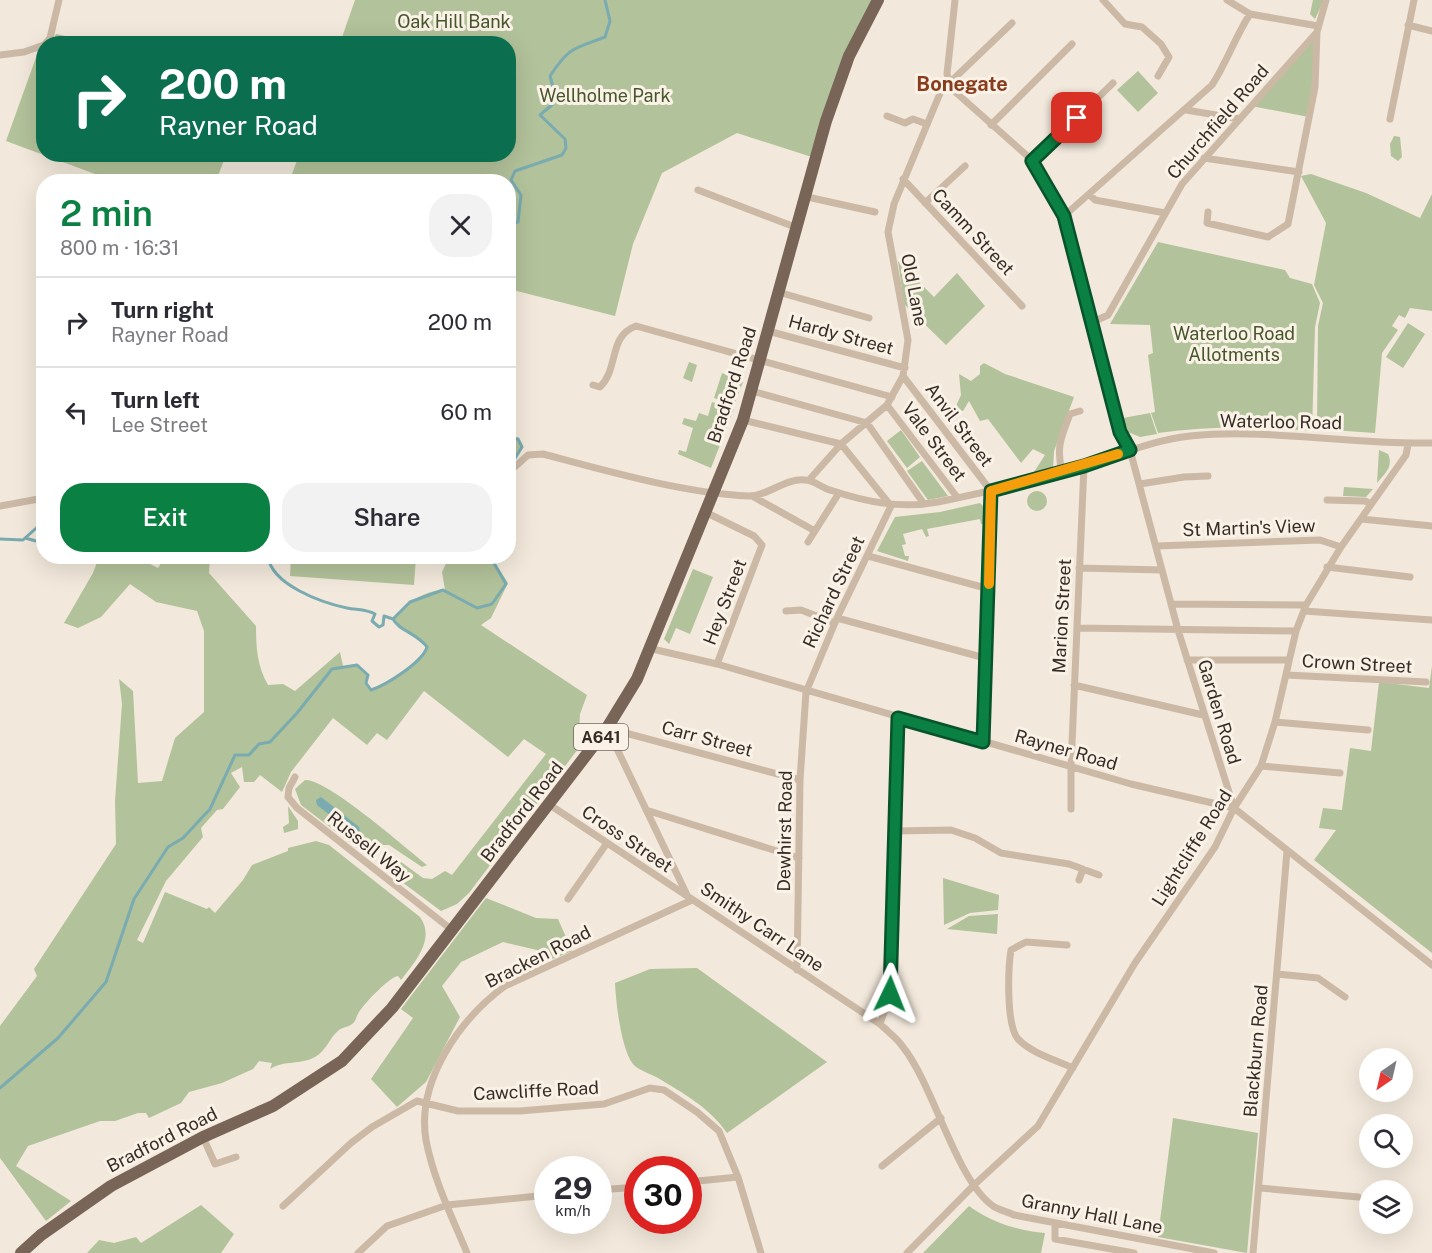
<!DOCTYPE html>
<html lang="en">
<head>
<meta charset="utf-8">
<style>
  :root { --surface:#fff; --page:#f2f2f3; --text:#2b2b33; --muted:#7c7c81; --line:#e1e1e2; --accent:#0b8043 }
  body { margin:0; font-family:"Public Sans",sans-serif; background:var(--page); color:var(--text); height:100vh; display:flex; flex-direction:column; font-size:22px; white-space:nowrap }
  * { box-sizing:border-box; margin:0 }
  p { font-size:20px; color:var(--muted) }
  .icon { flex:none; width:33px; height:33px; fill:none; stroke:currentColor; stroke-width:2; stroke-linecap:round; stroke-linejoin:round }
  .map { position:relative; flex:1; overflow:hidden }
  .panel { position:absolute; left:36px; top:174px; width:480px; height:390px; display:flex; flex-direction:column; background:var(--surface); border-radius:24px; box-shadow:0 6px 24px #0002 }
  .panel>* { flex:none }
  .top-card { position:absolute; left:36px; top:36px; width:480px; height:126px; border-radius:24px; box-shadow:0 6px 24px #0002; background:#0b6e4f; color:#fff; overflow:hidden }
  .needle { width:39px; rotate:214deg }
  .fabs { position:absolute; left:1359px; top:1048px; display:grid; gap:12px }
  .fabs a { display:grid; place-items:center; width:54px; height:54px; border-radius:50%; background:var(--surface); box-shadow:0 6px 24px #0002; font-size:30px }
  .speed { position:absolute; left:534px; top:1156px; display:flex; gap:12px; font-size:30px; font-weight:700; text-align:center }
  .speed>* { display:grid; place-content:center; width:78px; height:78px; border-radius:50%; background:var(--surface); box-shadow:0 6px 24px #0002; line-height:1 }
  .speed small { font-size:15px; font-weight:400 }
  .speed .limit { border:9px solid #d22; background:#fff; color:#111 }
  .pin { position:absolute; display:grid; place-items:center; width:51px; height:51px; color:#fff; margin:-26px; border-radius:12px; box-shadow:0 3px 9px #0006 }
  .me { position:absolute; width:66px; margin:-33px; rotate:2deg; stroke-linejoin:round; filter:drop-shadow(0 0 4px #0008) }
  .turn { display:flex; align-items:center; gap:21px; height:126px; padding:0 24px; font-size:27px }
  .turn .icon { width:78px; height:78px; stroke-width:2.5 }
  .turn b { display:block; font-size:42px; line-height:51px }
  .round { display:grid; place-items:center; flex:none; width:63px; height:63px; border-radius:24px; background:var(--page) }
  .summary { display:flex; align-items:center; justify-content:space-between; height:102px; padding:0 24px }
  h1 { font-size:36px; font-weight:600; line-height:45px; color:var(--accent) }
  .action { display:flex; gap:12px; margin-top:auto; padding:12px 24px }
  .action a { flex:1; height:69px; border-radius:24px; background:var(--accent); color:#fff; font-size:24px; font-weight:600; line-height:69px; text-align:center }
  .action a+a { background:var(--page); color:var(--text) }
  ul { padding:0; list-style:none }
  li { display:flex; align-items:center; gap:18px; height:90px; padding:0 24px; border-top:2px solid var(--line) }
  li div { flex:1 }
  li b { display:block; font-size:22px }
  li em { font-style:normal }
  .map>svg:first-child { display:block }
</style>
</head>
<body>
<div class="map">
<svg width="1432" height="1253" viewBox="0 0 1432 1253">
  <rect width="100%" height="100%" fill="#f2e8db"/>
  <path fill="#b2c29a" d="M355 0H878L849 56 815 158 737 133 662 173 633 244 615 316 509 289 508 182H289L299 155 508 154V44L340 43Z
    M1313 0H1324L1315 19 1310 14Z
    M1317 32 1309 117 1251 106Z
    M56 34 100 43H51Z
    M43 50 44 154 226 155 216 181H114L6 141 38 52Z
    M1138 71 1158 93 1138 112 1117 90Z
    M1394 136 1400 137 1402 157 1398 161 1391 156 1390 144Z
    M1311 174 1366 193 1420 218 1432 194V311L1410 308 1405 318 1399 315 1392 326 1398 330 1382 353 1375 433 1317 429 1318 326 1323 303 1314 285 1326 223 1301 176Z
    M1158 242 1285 270 1290 278 1312 284 1320 303 1315 327 1312 431C1261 426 1209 426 1158 433L1151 413 1155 412 1148 355 1153 353 1150 325 1110 324Z
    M898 261 934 297 957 273 985 306 946 345 904 304Z
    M1408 323 1425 334 1403 368 1386 357Z
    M689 362 697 365 692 382 683 378Z
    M984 363 1005 374 1074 397 1054 451 1053 469 1032 475 1045 455 1033 449 1021 463 988 419 980 421 969 401 963 411 959 410 956 406 961 395 959 374 971 381 980 374V366Z
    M722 373 743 382 734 405 714 398Z
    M712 402 734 409 711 468 678 454 679 450 686 452 693 428 682 424 684 418 696 421 699 413 708 416Z
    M1150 413 1157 434 1140 437 1128 432 1123 418Z
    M901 430 920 457 907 468 887 441Z
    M509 437 518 439 522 447 509 469Z
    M1379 450 1388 454C1394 467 1384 474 1377 483Z
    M922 461 948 496 928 500 907 471Z
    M1344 487 1373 489 1366 497 1343 496Z
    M1027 501a10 10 0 1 1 20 0a10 10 0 1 1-20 0Z
    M980 503 984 507V524H981L980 519 927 529 929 536 926 537 922 529 903 534 906 544 902 545 905 556H909L908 561 877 551 895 517 940 512Z
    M99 557H143L142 560 158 568 165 557H210L209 573 256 626C256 647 257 666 268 685L283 684 295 691 340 652 343 666 357 665 368 675 367 683 370 690C386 685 423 662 427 647 418 635 399 631 393 619 405 603 425 590 445 590L442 572 449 557H491L508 583 491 618 481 625 587 695 580 714 578 749 469 893 457 904 441 911 383 868 382 860 387 855 393 856 423 878 432 879 445 871 452 875 546 754 524 739 508 757 424 691 387 740 377 733 367 745 333 718 291 772 282 792 260 775 254 782H244L242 767 231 773 240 787 223 809 217 810 201 828 203 837 166 881 137 940 143 943 165 892 207 909 209 907 215 913 243 880 252 865 288 851V848L316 841 329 845 420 917C436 939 414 963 401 980L398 976C389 977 364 1004 359 1012 356 1016 356 1022 352 1024 349 1027 343 1027 339 1030 330 1037 326 1051 315 1057 301 1065 284 1060 270 1069L272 1063 259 1061 253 1069 222 1083 189 1092 181 1103 149 1118 146 1113H138L115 1121H100L28 1146 16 1166 71 1201 46 1221 0 1158V1026L37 976 34 969 116 844 115 801 122 704 119 679 133 691 138 783 162 781 175 738 204 712V631L197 611 156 602 130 584 101 617 78 628 64 623 93 573Z
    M291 557H416L414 585 290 576Z
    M693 569 713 577 690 634 676 628 669 644 664 639Z
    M1432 666V953L1314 860 1336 830 1319 828 1323 808 1342 810 1350 748 1371 751 1379 682 1429 688Z
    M305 780C326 778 406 848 427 865L422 867 389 845H382L366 854 360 850 301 805 295 789Z
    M288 806 298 821V829L284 833 283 827 289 823Z
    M943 878 999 895 998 910 970 913 944 925Z
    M486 898 536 918 558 919 572 951 548 961 537 950 503 942 461 962 442 986 460 1017 426 1082 397 1107 371 1079 413 1018 401 1009Z
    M998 914 997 934 947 929 969 916Z
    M697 968 827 1062 727 1133C710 1108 683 1093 658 1078 651 1074 638 1070 633 1064 621 1049 616 1002 615 983L650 969Z
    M1173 1118 1258 1133 1247 1253 1158 1237Z
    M201 1205 234 1234 221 1253H87L99 1240 114 1243 136 1237 141 1243Z
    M969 1206C990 1222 1019 1231 1045 1233L1041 1253H923Z"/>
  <path fill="#79abb0" d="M321 797 359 827 360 832 353 833 317 805 316 800Z"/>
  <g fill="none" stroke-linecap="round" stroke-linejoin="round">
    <path stroke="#79abb0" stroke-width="3" d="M508 224 518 222 521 195 511 180 515 171 562 155 566 148 565 139 540 115 553 104 554 91 550 76C570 46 574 49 605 37L610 21 605 0
      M508 437 518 439 522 447 509 468
      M25 538 36 541
      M0 539 23 540 44 521
      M268 556C271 585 323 603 347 608 357 610 366 609 375 614L372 621 379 627 383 625 384 616 393 619
      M0 1088 58 1038 106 982 134 899 168 847 183 838 210 809 235 755H249L259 744 270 742 297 713 332 669 357 665 368 675 366 683 371 690C386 685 423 662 427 647 418 634 398 630 393 619L410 602 443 590 477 608 492 604 506 584 490 556"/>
    <path stroke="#cbb9a6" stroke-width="7" d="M955 0 947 74 952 89 1033 161 1064 216 1121 432 1130 450 1178 630 1234 808 1432 965
      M1103 0 1125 24 1142 27 1161 44 1169 57 1158 76
      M1227 0 1250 14 1318 26
      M1408 25 1432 31
      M45 44 50 38 59 0
      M0 55 24 52 44 45
      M1186 110 1240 119
      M887 116 905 123 913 119 927 124
      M1390 119 1414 0
      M991 125 1072 44
      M1204 158 1299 172
      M1033 161 1113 83
      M903 179 1022 306
      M698 190 795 227
      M1089 194 1095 200 1165 213
      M803 196 875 212
      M925 203 965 166
      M1208 212 1207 223 1268 237 1288 224 1315 87 1317 32 1326 0
      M1064 216 1212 85C1227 62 1235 37 1250 14
      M778 292 869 318
      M1091 323 1108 315 1182 184 1317 32
      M768 331 905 368
      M903 376 991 491 983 742
      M593 385 600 387C619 369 608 336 636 326L892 397
      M752 391 867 423 924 504
      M887 405 957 497
      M743 420 841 444 891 506 837 618 806 692 800 780 797 970
      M1062 472C1056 447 1061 438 1070 414L1080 411
      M508 473 528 455 543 454C607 471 683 493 749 496 768 496 785 478 805 480 814 480 822 488 830 490 866 502 900 509 938 502 987 492 1036 481 1084 466 1119 455 1153 440 1190 436 1271 428 1351 445 1432 443
      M809 480 841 444 887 405 903 376 908 340 888 232 894 204 941 91 1012 23
      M1140 484 1184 477 1208 476
      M752 496 815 531
      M1327 500 1365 501 1371 504
      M0 506 44 498
      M705 512 754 536 762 545 717 664
      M1361 519 1432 526
      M808 542 839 493
      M1157 546 1320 540 1341 547
      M868 556 989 589
      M1327 567 1410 577
      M1079 568 1162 570
      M1171 604 1306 605
      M786 611 801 610 835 623
      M1304 611 1432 620
      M837 618 985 658
      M1077 628 1296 631
      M648 648 717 664 1131 784 1234 808
      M1187 660H1289
      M1286 675 1426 682
      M1074 685 1203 715
      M1275 722 1368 730
      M607 728 800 780
      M607 728 687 895
      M1261 766 1340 773
      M295 777 289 788 288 797 297 808 452 930
      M550 805 880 1024C887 1031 897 1038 903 1047 934 1086 956 1180 993 1206 999 1210 1008 1212 1014 1215L1214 1253
      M1071 809V767L1084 466
      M646 810 799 858
      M895 831 951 830 975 838 1001 853 1069 864 1099 875
      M1079 880 1083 869
      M568 899 607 843
      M1067 945 1026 942 1011 950C1008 969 1006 1025 1018 1039 1031 1053 1056 1060 1073 1068
      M1277 974 1318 978 1345 997
      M880 1024 890 995 898 718
      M203 1137 215 1164 236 1157
      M882 1166 941 1118
      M688 1182 738 1177
      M1260 1188 1358 1197
      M598 1190 638 1187
      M283 1206 351 1143 372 1127 417 1101 458 1111H520L604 1104 650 1088 664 1090 697 1112 719 1131 738 1177 761 1253
      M1055 1223V1239L1134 1253
      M358 1253 387 1226 447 1205 548 1195
      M467 1253C452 1217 433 1178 426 1140 416 1081 460 1019 505 986L692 900
      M907 1253 974 1185 1038 1126 1135 963 1215 847 1234 808 1261 766 1275 722 1296 631 1306 605 1341 547 1406 455 1408 444
      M1253 1253 1287 851"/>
    <path stroke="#796558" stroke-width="12" d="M21 1253 41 1235 111 1186 203 1137 273 1106 342 1061 392 1008 607 728 637 679 743 420 826 121 849 56 878 0"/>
  </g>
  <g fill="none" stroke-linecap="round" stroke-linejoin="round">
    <g stroke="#07532c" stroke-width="15">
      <path id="route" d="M890 994 898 718 983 742 991 491 1084 466 1130 450 1120 432 1064 216 1032 161 1077 118"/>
    </g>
    <use href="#route" stroke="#0b8043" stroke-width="10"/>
    <path stroke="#f59e0b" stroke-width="10" d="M989 584 991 491 1118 454"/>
  </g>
  <g text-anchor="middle" stroke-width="6" stroke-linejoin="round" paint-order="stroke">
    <rect fill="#faf2e7" stroke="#726861" stroke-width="1.5" x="574" y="724" width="54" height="26" rx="4.5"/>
    <g font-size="16" font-weight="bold" fill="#372d27">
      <text x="601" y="743">A641</text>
    </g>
    <g font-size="18" fill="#44562a" stroke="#faf2e7">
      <text x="454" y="28">Oak Hill Bank</text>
      <text x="605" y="102">Wellholme Park</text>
      <text x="1234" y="340">Waterloo Road<tspan x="1234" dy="21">Allotments</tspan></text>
    </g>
    <g font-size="18" fill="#372d27" stroke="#faf2e7">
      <text transform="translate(1218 122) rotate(-49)" y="6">Churchfield Road</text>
      <text transform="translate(973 232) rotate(47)" y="6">Camm Street</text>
      <text transform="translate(914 290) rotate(79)" y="6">Old Lane</text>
      <text transform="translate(841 335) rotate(15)" y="6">Hardy Street</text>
      <text transform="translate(732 385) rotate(-72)" y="6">Bradford Road</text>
      <text transform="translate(1281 422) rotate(1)" y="6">Waterloo Road</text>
      <text transform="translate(959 425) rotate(53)" y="6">Anvil Street</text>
      <text transform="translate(934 442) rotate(53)" y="6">Vale Street</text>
      <text transform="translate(1249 528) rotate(-2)" y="6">St Martin's View</text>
      <text transform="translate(834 592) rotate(-65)" y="6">Richard Street</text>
      <text transform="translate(725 602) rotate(-69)" y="6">Hey Street</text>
      <text transform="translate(1062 616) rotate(-87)" y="6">Marion Street</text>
      <text transform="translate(1357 664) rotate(3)" y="6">Crown Street</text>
      <text transform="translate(1219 712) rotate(73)" y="6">Garden Road</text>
      <text transform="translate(707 739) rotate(15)" y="6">Carr Street</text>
      <text transform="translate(1066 750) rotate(16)" y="6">Rayner Road</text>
      <text transform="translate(522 812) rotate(-52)" y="6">Bradford Road</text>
      <text transform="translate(785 831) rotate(-89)" y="6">Dewhirst Road</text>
      <text transform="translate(627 839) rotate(34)" y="6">Cross Street</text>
      <text transform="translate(369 847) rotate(39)" y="6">Russell Way</text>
      <text transform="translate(1192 848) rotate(-58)" y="6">Lightcliffe Road</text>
      <text transform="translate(762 927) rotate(34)" y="6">Smithy Carr Lane</text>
      <text transform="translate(538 957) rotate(-27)" y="6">Bracken Road</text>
      <text transform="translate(1256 1051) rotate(-85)" y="6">Blackburn Road</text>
      <text transform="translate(536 1091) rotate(-3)" y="6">Cawcliffe Road</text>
      <text transform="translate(162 1140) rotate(-27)" y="6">Bradford Road</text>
      <text transform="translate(1092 1214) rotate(11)" y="6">Granny Hall Lane</text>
    </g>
    <g font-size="20" font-weight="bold" fill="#883d1e" stroke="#faf2e7">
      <text x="962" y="91">Bonegate</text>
    </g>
  </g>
</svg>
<div class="fabs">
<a><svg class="needle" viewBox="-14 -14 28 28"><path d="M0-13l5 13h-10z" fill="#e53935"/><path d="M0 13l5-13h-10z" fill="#7c7c81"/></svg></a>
<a><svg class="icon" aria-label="search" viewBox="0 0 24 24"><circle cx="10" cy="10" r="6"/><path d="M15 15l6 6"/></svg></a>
<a><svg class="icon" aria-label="layers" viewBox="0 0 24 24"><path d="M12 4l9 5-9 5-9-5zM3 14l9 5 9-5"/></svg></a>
</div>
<div class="speed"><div>29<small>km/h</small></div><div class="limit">30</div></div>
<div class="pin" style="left:1077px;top:118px;background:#d93025"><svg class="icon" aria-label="arrive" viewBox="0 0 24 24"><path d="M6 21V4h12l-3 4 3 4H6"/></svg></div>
<svg class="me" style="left:890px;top:994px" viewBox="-20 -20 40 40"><path d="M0-17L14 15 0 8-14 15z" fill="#0b8043" stroke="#fff" stroke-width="4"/></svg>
<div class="top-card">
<div class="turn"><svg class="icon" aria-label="right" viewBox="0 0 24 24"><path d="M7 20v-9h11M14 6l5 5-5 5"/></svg><div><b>200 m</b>Rayner Road</div></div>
</div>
<section class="panel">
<div class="summary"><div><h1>2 min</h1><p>800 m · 16:31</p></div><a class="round"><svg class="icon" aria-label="close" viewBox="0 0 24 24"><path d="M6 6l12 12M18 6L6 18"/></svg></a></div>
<ul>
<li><svg class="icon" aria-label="right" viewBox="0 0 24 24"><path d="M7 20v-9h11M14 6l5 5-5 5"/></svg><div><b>Turn right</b><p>Rayner Road</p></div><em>200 m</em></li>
<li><svg class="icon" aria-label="left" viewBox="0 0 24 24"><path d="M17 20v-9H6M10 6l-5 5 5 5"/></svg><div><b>Turn left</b><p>Lee Street</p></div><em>60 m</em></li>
</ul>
<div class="action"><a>Exit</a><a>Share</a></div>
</section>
</div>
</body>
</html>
